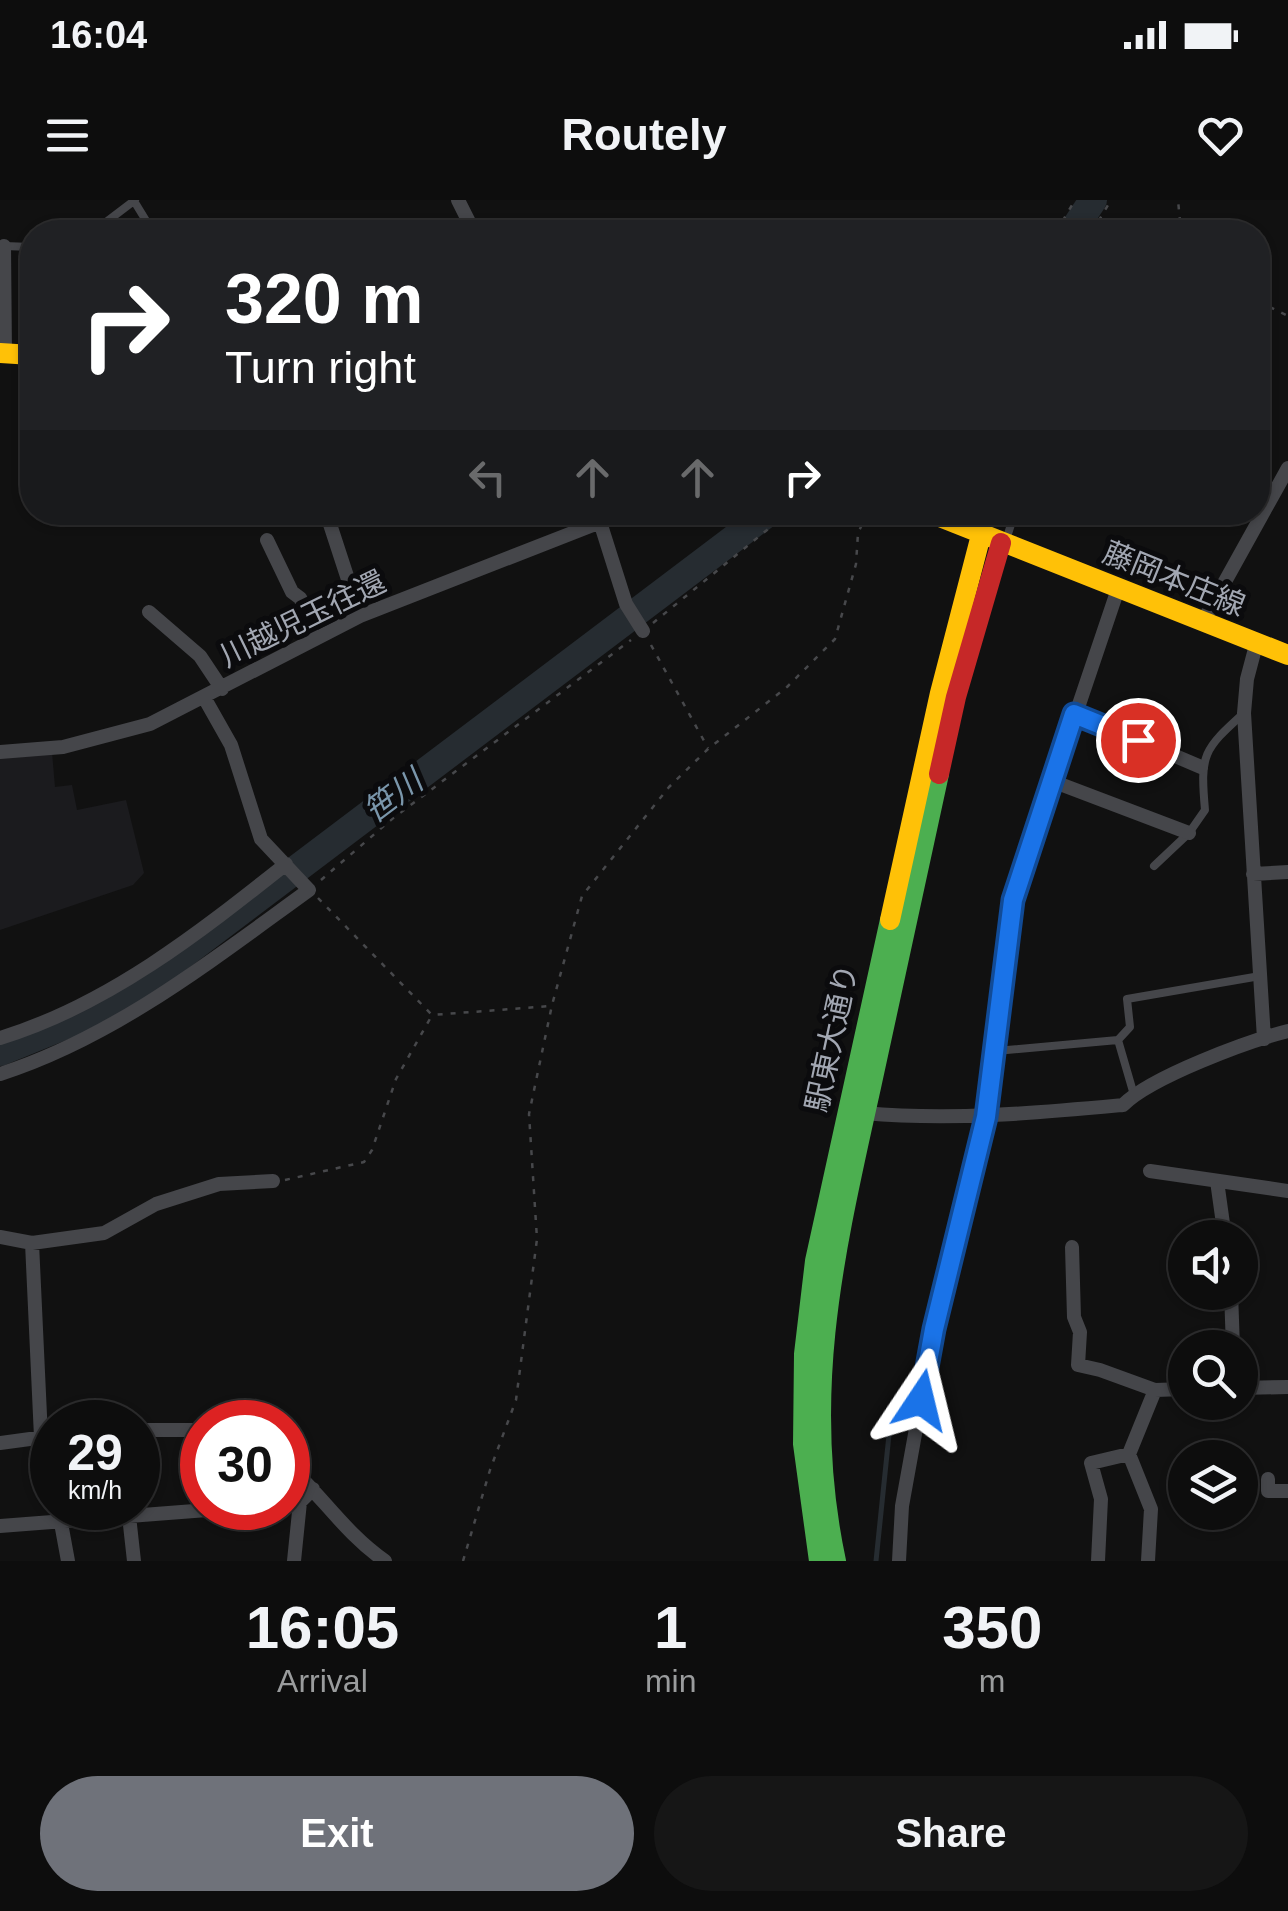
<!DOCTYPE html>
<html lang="en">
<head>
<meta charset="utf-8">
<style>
  :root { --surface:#0d0d0d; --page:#161616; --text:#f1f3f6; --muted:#9a9c9d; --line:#2d2d2e; --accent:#6f727a }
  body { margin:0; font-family:Arial,"Noto Sans JP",sans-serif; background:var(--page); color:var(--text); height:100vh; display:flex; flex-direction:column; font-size:38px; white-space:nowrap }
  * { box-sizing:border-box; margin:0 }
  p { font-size:32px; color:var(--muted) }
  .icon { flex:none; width:55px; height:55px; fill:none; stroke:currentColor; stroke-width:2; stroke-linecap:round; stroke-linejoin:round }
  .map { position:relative; height:1361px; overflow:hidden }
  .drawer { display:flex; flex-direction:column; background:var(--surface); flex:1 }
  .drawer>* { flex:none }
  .banner { position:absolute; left:20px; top:20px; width:1250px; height:305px; border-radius:40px; box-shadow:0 2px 8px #0004,0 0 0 2px var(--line); background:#202124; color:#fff; overflow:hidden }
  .tools { position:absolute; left:1168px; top:1020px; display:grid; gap:20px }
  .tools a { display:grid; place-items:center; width:90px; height:90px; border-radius:50%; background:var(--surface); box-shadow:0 2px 8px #0004,0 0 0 2px var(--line); font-size:50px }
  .speed { position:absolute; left:30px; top:1200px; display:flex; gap:20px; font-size:50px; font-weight:700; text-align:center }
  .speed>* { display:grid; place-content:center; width:130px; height:130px; border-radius:50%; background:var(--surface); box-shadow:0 2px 8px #0004,0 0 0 2px var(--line); line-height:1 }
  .speed small { font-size:25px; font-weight:400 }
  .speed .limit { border:15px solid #d22; background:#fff; color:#111 }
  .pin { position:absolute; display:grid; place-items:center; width:85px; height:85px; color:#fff; margin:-42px; border:5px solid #fff; border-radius:50%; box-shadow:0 2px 10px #0007 }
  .me { position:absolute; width:110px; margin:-55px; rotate:10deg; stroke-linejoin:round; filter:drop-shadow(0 0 8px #0008) }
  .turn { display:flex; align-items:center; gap:35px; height:210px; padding:0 40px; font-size:45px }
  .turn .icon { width:130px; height:130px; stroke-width:2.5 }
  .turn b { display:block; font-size:70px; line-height:85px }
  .lanes { display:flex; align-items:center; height:95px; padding:0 40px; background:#0003; justify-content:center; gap:50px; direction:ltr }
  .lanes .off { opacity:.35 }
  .eta { display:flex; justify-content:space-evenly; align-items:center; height:170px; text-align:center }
  .eta b { font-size:60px; font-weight:600; line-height:70px }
  .primary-button { display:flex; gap:20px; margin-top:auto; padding:20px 40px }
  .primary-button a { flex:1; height:115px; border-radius:60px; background:var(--accent); color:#fff; font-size:40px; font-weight:600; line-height:115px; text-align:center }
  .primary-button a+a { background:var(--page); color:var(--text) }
  .status { display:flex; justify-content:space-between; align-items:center; height:70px; padding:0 50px; background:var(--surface); direction:ltr }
  .status svg { height:28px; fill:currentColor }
  header { display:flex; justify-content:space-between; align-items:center; height:130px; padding:0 40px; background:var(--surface); font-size:45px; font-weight:600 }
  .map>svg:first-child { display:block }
</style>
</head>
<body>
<div class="status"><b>16:04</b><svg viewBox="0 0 49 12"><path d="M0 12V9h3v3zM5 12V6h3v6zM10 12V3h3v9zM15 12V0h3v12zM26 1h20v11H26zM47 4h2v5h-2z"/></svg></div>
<header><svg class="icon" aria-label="menu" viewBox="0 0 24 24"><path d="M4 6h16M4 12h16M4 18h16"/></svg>Routely<svg class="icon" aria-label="heart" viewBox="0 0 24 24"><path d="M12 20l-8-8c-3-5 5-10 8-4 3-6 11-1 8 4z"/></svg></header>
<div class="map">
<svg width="1288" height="1361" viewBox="0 0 1288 1361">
  <rect width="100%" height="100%" fill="#111"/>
  <path fill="#1b1b1e" d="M52 552 55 587 72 585 77 610 126 600 144 673 133 685 0 730V554Z"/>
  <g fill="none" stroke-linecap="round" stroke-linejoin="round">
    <path stroke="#262c31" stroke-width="5" d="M876 1361 890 1225"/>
    <path stroke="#262c31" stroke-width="28" d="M1072 32 1093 0
      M0 852 98 812 143 785 769 312"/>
    <path stroke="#47484b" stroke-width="2.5" stroke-dasharray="5 8" stroke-linecap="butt" d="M1056 32 1075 0
      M1092 32 1111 0
      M1171 32 1180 21 1178 0
      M19 94 32 93
      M1258 101 1288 116
      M653 423 789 312
      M651 445 708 548
      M321 680 392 619 631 440
      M318 698 432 815 551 806
      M285 980 364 962 372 950 396 879 431 817
      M463 1361 490 1270 516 1200 537 1039 529 914 552 805 582 696 669 587 708 549 787 487 835 439 856 364 858 333 868 312"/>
    <path stroke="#45464a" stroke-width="8" d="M134 1 153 32
      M93 32 135 0
      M4 46 32 47
      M1006 340 1015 312
      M1154 666 1189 633 1205 610C1200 554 1203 550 1244 513
      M1118 840 1134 895
      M996 851 1118 840 1130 827 1127 799 1260 776"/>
    <path stroke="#45464a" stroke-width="14" d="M458 0 474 32
      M4 46 5 153
      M326 312 360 416
      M600 322 626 404 643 431
      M267 340 292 392 300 398 309 416 312 440
      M149 412 200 456 222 489
      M1202 423 1288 268
      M1256 445 1247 479 1244 513 1264 839
      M1074 513 1201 567
      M0 552 63 547 150 524 360 416 626 312
      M1052 581 1189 633
      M1253 674 1288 672
      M0 838C108 805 199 733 286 664
      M0 874C115 837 212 760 309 690L261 639 231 545 205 499
      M864 913C952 921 1036 913 1123 905 1151 877 1248 841 1288 831
      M1150 971 1288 991
      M1217 981 1225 1038
      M0 1037 32 1043 104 1033 156 1004 219 984 273 981
      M32 1043 41 1237
      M1072 1047 1074 1117 1080 1132 1078 1165 1100 1170 1155 1190
      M1231 1092 1233 1148
      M1240 1188 1288 1187
      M138 1230H202
      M0 1243 52 1236
      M288 1265C322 1296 346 1334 385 1361
      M1268 1279V1291H1288
      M129 1316 134 1361
      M61 1323 68 1361
      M0 1326 233 1308
      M294 1361 300 1302 313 1289
      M899 1361 902 1306 934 1129 986 917 1013 700 1118 389
      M1098 1361 1101 1299 1091 1263 1129 1254
      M1148 1361 1151 1309 1129 1254 1155 1190 1185 1189"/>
    <path stroke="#4caf50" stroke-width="20" d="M819 1361 803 1244 804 1154 815 1061 890 720
      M836 1361C800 1193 835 1050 871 887 893 782 916 678 939 574"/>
    <path stroke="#ffc107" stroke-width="20" d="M0 153 32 155
      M927 312 1288 455
      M890 720 940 493 981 335"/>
    <path stroke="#c62828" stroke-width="20" d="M939 574 956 497 1001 343"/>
  </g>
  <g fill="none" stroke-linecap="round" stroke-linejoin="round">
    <g stroke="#114b97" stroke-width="25">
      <path id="route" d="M921 1200 934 1129 986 917 1013 700 1074 514 1138 540"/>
    </g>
    <use href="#route" stroke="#1a73e8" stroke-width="18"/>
  </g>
  <g text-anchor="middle" stroke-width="10" stroke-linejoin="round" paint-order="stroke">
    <g font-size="30" fill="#a2a7b2" stroke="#0b0b0d">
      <text transform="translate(1174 379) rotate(22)" y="10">藤岡本庄線</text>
      <text transform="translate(303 419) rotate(-26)" y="10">川越児玉往還</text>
      <text transform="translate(832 838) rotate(-78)" y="10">駅東大通り</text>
    </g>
    <g font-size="32" font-style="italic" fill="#7a96ab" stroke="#0b0b0d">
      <text transform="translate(393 596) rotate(-37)" y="11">笹川</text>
    </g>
  </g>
</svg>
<div class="tools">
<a><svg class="icon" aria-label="sound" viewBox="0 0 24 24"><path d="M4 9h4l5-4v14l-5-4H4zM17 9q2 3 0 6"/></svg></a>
<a><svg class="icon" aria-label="search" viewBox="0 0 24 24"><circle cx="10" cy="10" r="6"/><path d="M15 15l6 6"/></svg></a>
<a><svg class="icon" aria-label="layers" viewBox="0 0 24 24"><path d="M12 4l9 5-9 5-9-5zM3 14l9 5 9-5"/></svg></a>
</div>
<div class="speed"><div>29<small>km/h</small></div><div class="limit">30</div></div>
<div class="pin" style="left:1138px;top:540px;background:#d93025"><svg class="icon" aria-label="arrive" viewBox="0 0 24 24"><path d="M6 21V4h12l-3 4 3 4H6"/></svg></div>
<svg class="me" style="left:921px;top:1200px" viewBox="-20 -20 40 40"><path d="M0-17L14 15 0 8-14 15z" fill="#1a73e8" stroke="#fff" stroke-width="4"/></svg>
<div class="banner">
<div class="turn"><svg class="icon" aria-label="right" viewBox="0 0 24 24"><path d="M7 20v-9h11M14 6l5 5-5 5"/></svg><div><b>320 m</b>Turn right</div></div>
<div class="lanes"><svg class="icon off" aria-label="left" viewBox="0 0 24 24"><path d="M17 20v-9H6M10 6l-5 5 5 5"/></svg><svg class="icon off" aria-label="ahead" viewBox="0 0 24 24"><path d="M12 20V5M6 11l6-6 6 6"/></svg><svg class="icon off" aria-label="ahead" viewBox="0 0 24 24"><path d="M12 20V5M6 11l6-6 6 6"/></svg><svg class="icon" aria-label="right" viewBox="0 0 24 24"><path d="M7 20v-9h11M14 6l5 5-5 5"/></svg></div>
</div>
</div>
<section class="drawer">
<div class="eta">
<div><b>16:05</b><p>Arrival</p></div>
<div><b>1</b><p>min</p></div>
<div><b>350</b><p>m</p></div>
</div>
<div class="primary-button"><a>Exit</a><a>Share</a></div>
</section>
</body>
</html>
